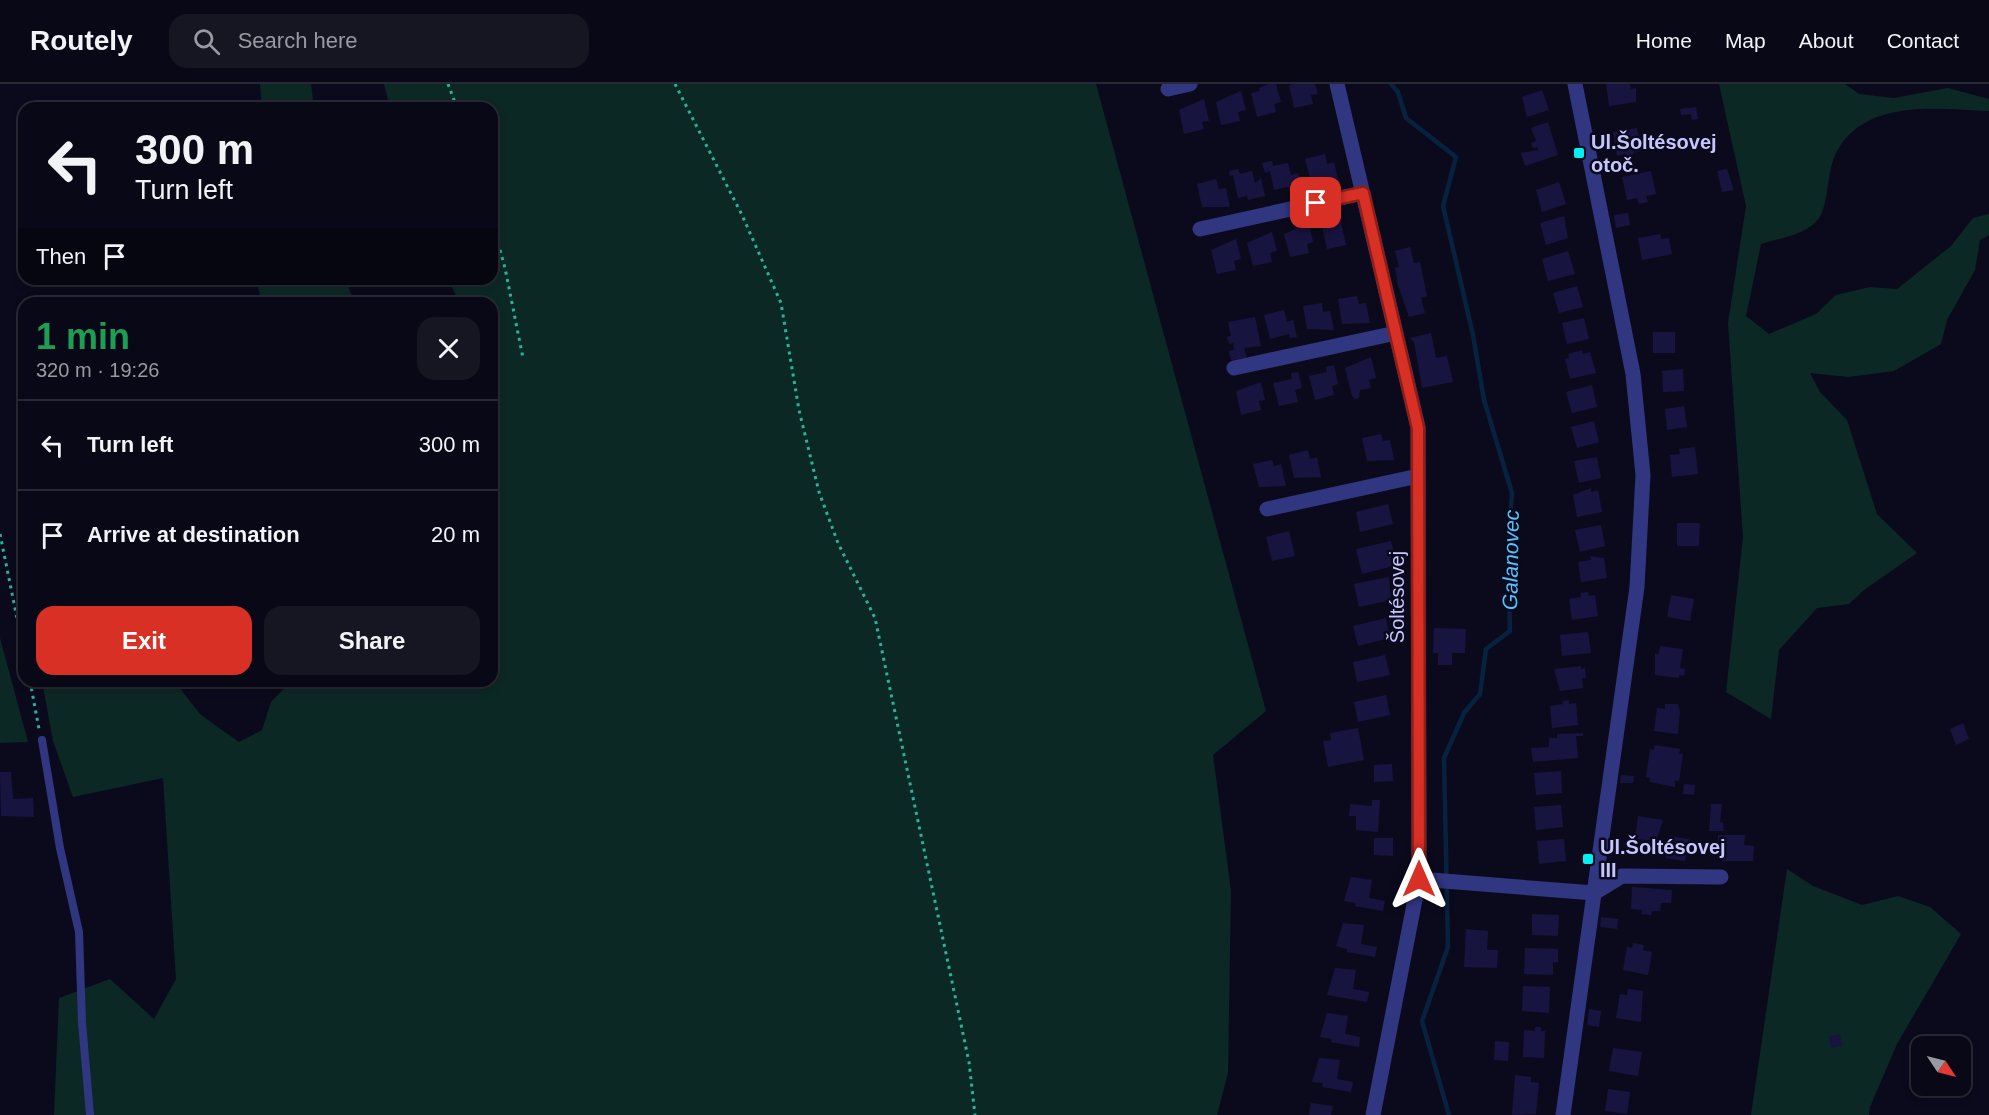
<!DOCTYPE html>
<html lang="en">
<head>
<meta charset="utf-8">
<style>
  :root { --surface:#080816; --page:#161623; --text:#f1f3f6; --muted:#989aa1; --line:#292935; --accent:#d93025 }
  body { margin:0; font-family:Arial,sans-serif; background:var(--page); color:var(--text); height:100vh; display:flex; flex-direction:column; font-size:22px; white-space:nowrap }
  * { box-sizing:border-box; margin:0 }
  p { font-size:20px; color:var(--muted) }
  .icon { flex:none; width:33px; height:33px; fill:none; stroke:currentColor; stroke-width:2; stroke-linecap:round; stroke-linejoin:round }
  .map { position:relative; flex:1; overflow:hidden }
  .panel { position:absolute; left:18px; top:213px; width:480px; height:390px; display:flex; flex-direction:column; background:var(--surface); border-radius:18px; box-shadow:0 3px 9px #0003,0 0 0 2px var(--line) }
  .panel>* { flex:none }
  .banner { position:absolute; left:18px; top:18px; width:480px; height:183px; border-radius:18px; box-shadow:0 3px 9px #0003,0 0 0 2px var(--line); background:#080816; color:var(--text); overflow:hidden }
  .needle { width:39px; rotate:125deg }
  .buttons { position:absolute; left:1911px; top:952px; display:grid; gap:12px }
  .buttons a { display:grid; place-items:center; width:60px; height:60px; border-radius:12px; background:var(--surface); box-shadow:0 3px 9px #0003,0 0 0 2px var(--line); font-size:30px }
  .pin { position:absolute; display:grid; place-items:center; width:51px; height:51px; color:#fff; margin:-26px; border-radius:12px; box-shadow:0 3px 9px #0006 }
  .me { position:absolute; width:66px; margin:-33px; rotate:0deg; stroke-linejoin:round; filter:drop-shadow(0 0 4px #0008) }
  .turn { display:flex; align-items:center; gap:21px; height:126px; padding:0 18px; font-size:27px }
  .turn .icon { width:78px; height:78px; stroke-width:2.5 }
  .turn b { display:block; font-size:42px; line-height:51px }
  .then { display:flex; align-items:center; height:57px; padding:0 18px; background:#0003; gap:12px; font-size:22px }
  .round { display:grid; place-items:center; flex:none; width:63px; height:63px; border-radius:18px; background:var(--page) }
  .overview { display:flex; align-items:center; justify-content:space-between; height:102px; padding:0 18px }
  h1 { font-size:36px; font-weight:700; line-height:45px; color:#1e9e55 }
  .button { display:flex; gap:12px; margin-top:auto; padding:12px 18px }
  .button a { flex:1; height:69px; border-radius:18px; background:var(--accent); color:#fff; font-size:24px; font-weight:700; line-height:69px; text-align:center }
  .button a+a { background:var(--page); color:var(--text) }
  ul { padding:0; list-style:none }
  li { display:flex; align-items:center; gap:18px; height:90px; padding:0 18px; border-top:2px solid var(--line) }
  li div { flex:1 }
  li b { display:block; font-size:22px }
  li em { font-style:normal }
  header { display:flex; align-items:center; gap:36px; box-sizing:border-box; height:84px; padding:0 30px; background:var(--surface); border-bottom:2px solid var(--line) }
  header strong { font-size:28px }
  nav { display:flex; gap:33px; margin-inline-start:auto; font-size:21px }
  .search { width:420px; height:54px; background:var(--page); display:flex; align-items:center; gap:15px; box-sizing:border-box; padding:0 21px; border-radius:18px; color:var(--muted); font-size:22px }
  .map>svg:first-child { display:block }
</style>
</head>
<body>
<header>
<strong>Routely</strong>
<div class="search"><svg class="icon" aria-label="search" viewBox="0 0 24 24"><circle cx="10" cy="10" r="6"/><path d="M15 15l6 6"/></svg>Search here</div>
<nav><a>Home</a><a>Map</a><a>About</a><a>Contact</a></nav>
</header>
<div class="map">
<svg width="1989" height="1031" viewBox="0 0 1989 1031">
  <rect width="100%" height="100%" fill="#0b0a1d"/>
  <path fill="#0c2824" d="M260 0H311L314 24H262Z
    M384 0H1096L1266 627 1213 671 1231 807 1228 989 1217 1031H54L59 914 110 895 154 935 176 895 163 694 73 713 53 657 42 597H174L201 631 239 658 262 646 271 618 291 597H492V219H456L455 209 448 195H492V24H390Z
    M1719 0H1845L1859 10 1894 14 1948 4 1989 15V27C1939 25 1866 14 1837 67 1827 83 1829 120 1819 134 1807 151 1780 154 1761 160L1746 232 1769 250 1816 230 1836 211 1870 203 1897 205 1951 162 1973 134 1989 130V151L1980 156 1975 186 1947 236 1941 260 1894 287 1848 293 1810 289 1820 308 1847 336 1877 430 1917 469 1864 506 1849 520 1817 524 1779 566 1771 635 1726 608 1743 453 1728 239 1746 122Z
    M256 195H345L355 219H262Z
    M0 554 28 658 0 659Z
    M1787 785 1813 802 1862 821 1898 812 1930 823 1961 850 1897 960 1870 1023 1869 1031H1751Z"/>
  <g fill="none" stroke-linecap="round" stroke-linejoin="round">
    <path stroke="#07223f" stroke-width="4.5" d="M1391 0 1398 8 1406 34 1456 73 1443 122 1473 251 1484 316 1512 409 1508 464 1510 547 1486 565 1480 610 1464 629 1444 674 1448 863 1422 937 1449 1031"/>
  </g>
  <path fill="#181440" d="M1269 0H1276L1281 18 1274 20 1276 28 1257 33 1251 9 1260 7 1259 4Z
    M1293 0H1315L1318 10 1311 11 1313 20 1294 24 1289 1Z
    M1606 0H1630L1631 5 1636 4V18L1609 22Z
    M1542 6 1549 26 1527 33 1522 13Z
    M1241 7 1246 26 1238 28 1240 37 1221 41 1216 18Z
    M1204 15 1209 37 1202 38 1204 45 1184 50 1179 26Z
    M1696 23 1698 35 1692 36 1691 30 1681 31 1680 25Z
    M1548 38 1558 71 1525 82 1521 69 1538 66V63L1533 64 1531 59 1536 57 1531 44Z
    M1637 44 1641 67 1633 69V74L1625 76V70L1617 72 1613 48Z
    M1325 70 1327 80 1334 78 1338 95 1330 97 1329 94 1311 98 1305 75Z
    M1272 77 1273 82 1288 79 1291 91 1298 89 1301 104 1293 106 1292 102 1274 106 1270 87 1265 89 1262 79Z
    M1238 85 1240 90 1252 87 1255 99 1261 94 1265 112 1248 116 1247 112 1238 114 1233 91 1230 92 1229 87Z
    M1727 85 1734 106 1722 108 1717 87Z
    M1651 87 1656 110 1646 112 1648 118 1639 120 1637 114 1627 116 1622 93Z
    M1216 95 1219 105 1226 104 1230 123H1202L1197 100Z
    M1559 98 1566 120 1542 128 1536 106Z
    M1628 129 1630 141 1616 144 1614 131Z
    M1564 132 1568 154 1546 161 1540 139Z
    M1340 134 1346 161 1327 165 1322 142Z
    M1309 139 1313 158 1307 160 1309 169 1290 173 1284 150Z
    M1272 148 1277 167 1270 169 1272 178 1253 182 1247 159Z
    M1660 150 1661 155 1669 154 1672 170 1642 176 1638 154Z
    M1236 155 1241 175 1234 177 1236 186 1217 190 1211 166Z
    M1410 163 1414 179 1420 178 1427 212 1421 214 1425 229 1409 233 1398 201 1395 184 1399 183 1395 167Z
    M1568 167 1575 190 1548 197 1542 175Z
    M1577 202 1583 223 1559 229 1553 209Z
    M1357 212 1359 220 1366 219 1370 239 1342 240 1338 215Z
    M1322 219 1323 228 1330 227 1334 246 1307 245 1303 222Z
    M1284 226 1287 238 1293 236 1297 253 1290 254 1289 250 1270 255 1264 231Z
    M1255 233 1261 262 1244 264 1247 274 1231 276 1229 267 1234 266 1233 259 1229 260 1227 253 1231 252 1228 238Z
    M1584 234 1589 255 1567 260 1562 239Z
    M1653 248H1675V269H1653Z
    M1431 249 1436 274 1447 272 1453 298 1422 304 1414 258 1410 254Z
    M1582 266 1583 270 1590 268 1596 289 1570 295 1565 275 1569 274 1568 270Z
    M1371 273 1376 294 1369 296 1371 304 1360 306 1359 314 1355 315 1352 312 1345 284Z
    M1334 281 1338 300 1332 302 1334 311 1315 316 1309 292 1327 288 1326 283Z
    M1683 285 1684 307 1663 308 1662 287Z
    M1298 288 1302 304 1295 306 1298 318 1279 322 1273 299 1292 295 1291 289Z
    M1261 298 1265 316 1259 317 1261 326 1241 331 1236 307Z
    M1592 301 1597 323 1572 329 1566 308Z
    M1684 322 1687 343 1667 346 1665 325Z
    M1594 337 1599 358 1577 364 1571 343Z
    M1381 350 1383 357 1390 356 1394 376 1367 377 1362 354Z
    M1695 363 1698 390 1672 393 1670 371 1680 370 1679 365Z
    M1308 366 1310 375 1317 373 1321 393 1294 394 1289 371Z
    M1597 373 1601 394 1579 399 1574 377Z
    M1272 376 1274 382 1281 380 1286 402 1259 403 1253 380Z
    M1591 404V408L1598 406 1602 428 1577 433 1573 411Z
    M1388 420 1393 440 1360 448 1356 428Z
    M1677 439H1700L1699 462H1677Z
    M1601 441 1605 462 1580 468 1575 446Z
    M1289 447 1295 472 1272 477 1266 453Z
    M1391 457 1397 481 1362 490 1356 465Z
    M1590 472 1604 474 1607 494 1581 498 1578 478 1591 476Z
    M1389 493 1391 516 1359 523 1354 500Z
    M1588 508 1589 512 1595 511 1598 532 1572 536 1569 515 1581 513 1580 509Z
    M1671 511 1694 515 1690 537 1667 533Z
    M1386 534 1390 554 1358 562 1353 542Z
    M1434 544 1466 545 1465 569H1452V581H1438V569H1433Z
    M1588 548 1591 569 1562 572 1560 551Z
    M1660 562 1683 565 1680 584 1685 585 1684 592 1679 591V594L1655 591V570H1659Z
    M1385 571 1390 591 1357 598 1353 578Z
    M1581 582V585L1585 584 1586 594H1582L1583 604 1560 607 1554 585Z
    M1386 611 1390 631 1358 638 1354 618Z
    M1569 616V620L1576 619 1578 641 1552 644 1550 622 1563 620 1562 617Z
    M1665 620H1678L1680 627 1678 650 1654 647 1657 624 1665 625Z
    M1963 639 1969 655 1956 661 1950 645Z
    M1358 644 1364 676 1328 683 1323 657 1331 656 1330 649Z
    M1583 649V652H1576L1578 674 1533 678 1531 664 1549 663V654H1557V650Z
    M1655 661 1680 665 1679 670H1683L1679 697 1675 696V703L1650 698V694L1646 693 1650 665 1654 666Z
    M1392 680 1393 697 1374 698V681Z
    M1561 687 1562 709 1536 711 1534 689Z
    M0 688H11L13 715 33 714 34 733 1 732Z
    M1621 691 1634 692 1633 699H1620Z
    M1684 700 1695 701 1694 711 1683 710Z
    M1372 716H1380L1378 748 1356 746V732H1349L1350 720 1372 722Z
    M1711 720H1722L1720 738 1723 739 1724 747H1709Z
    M1561 721 1563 743 1536 746 1534 723Z
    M1638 732 1663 736 1656 757 1635 755Z
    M1718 751H1745L1744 761 1754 762 1753 777H1722V759H1718Z
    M1669 752 1689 755 1685 777 1666 774Z
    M1374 754H1393V772L1374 771Z
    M1564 755 1566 777 1539 780 1537 757Z
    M1351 793 1372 796 1369 814 1385 817 1383 827 1355 822 1356 819 1344 817Z
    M1632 803 1672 806 1671 819H1661L1660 827H1652L1651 831 1641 830 1642 826 1631 825Z
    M1532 830 1559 831 1558 852 1532 851Z
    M1601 833 1618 835 1617 845 1600 843Z
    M1343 839 1364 841 1361 860 1377 863 1375 873 1347 868V865L1336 862Z
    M1466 845 1488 847 1487 866H1498L1497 884 1464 883Z
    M1633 859 1644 861 1643 866 1652 868 1648 891 1623 886 1627 863 1632 864Z
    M1525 864 1558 865V878H1553V891L1524 890Z
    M1335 884 1356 886 1353 905 1369 908 1367 918 1327 911Z
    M1523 902 1550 903 1549 929 1522 927Z
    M1628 905 1643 907 1641 938 1616 934 1620 910 1627 911Z
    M1589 925 1601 927 1599 943 1587 941Z
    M1327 929 1348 932 1345 950 1360 953 1359 963 1331 958 1332 955 1320 953Z
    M1535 943H1541V947H1545L1544 974 1523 973 1524 946 1535 947Z
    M1840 950 1842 962 1831 964 1829 952Z
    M1495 957 1509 958 1508 977 1494 976Z
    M1613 964 1642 968 1638 992 1609 987Z
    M1319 974 1340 976 1337 995 1353 998 1351 1008 1322 1003 1323 999 1312 998Z
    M1515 991 1531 993V998L1539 999 1536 1030 1512 1031Z
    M1608 1005 1630 1008 1627 1030 1605 1027Z
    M1311 1019 1333 1022 1331 1031H1309Z"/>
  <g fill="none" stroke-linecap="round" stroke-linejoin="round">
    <path stroke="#23b69d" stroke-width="3" stroke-dasharray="3 4.5" stroke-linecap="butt" d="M448 0 457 24
      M675 0 742 131 781 219 799 326 819 408 838 459 875 534 969 978 975 1031
      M492 137 505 184 523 274
      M0 450 24 569
      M30 597 39 645"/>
    <path stroke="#313680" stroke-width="8" d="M42 656 60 764 79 848 82 938 90 1031"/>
    <path stroke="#313680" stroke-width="15" d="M1337 0 1418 343 1419 795 1373 1031
      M1168 5 1190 0
      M1200 145 1363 109
      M1234 284 1396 249
      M1267 425 1418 392
      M1419 795 1594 809 1622 792 1721 793
      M1563 1031 1637 503 1643 391 1633 290 1575 0"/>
  </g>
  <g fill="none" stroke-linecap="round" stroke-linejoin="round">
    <g stroke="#8d1f18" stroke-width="15">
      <path id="route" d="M1316 119 1363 109 1418 344 1419 795"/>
    </g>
    <use href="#route" stroke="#d93025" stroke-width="10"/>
  </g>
  <g fill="#00f1ef" stroke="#0b0a1d" stroke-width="2">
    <rect x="1573" y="63" width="12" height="12" rx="3"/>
    <rect x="1582" y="769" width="12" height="12" rx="3"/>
  </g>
  <g text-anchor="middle" stroke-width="5" stroke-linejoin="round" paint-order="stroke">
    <g font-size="20" font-weight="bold" fill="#c6c6ff" stroke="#0b0a1d" text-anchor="start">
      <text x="1591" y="65">Ul.Šoltésovej<tspan x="1591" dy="23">otoč.</tspan></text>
      <text x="1600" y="770">Ul.Šoltésovej<tspan x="1600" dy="23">III</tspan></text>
    </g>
    <g font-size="20" fill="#c6c6ff" stroke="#0b0a1d">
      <text transform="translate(1397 513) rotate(-90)" y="7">Šoltésovej</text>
    </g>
    <g font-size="21" font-style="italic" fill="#54c3ff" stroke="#0b0a1d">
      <text transform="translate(1511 476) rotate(-89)" y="7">Galanovec</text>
    </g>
  </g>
</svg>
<div class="buttons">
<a><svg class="needle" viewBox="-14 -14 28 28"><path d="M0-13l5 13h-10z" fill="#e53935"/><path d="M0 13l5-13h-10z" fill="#989aa1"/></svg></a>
</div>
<div class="pin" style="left:1316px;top:119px;background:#d93025"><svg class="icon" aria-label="arrive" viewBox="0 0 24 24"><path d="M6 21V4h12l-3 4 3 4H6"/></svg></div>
<svg class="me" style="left:1419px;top:795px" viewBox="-20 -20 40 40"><path d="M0-17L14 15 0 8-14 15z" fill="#d93025" stroke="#fff" stroke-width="4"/></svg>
<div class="banner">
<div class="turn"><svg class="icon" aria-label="left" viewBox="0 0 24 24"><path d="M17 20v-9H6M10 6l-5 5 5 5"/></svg><div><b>300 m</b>Turn left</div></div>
<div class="then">Then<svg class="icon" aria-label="arrive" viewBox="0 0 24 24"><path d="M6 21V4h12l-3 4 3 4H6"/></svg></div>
</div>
<section class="panel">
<div class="overview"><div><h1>1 min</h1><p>320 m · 19:26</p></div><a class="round"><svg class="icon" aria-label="close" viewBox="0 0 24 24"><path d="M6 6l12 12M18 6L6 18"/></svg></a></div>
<ul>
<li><svg class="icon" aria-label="left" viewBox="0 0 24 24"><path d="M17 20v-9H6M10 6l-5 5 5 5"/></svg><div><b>Turn left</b></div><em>300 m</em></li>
<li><svg class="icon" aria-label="arrive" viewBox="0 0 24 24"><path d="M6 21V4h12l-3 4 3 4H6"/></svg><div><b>Arrive at destination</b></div><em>20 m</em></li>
</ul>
<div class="button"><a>Exit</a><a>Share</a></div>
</section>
</div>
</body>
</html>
